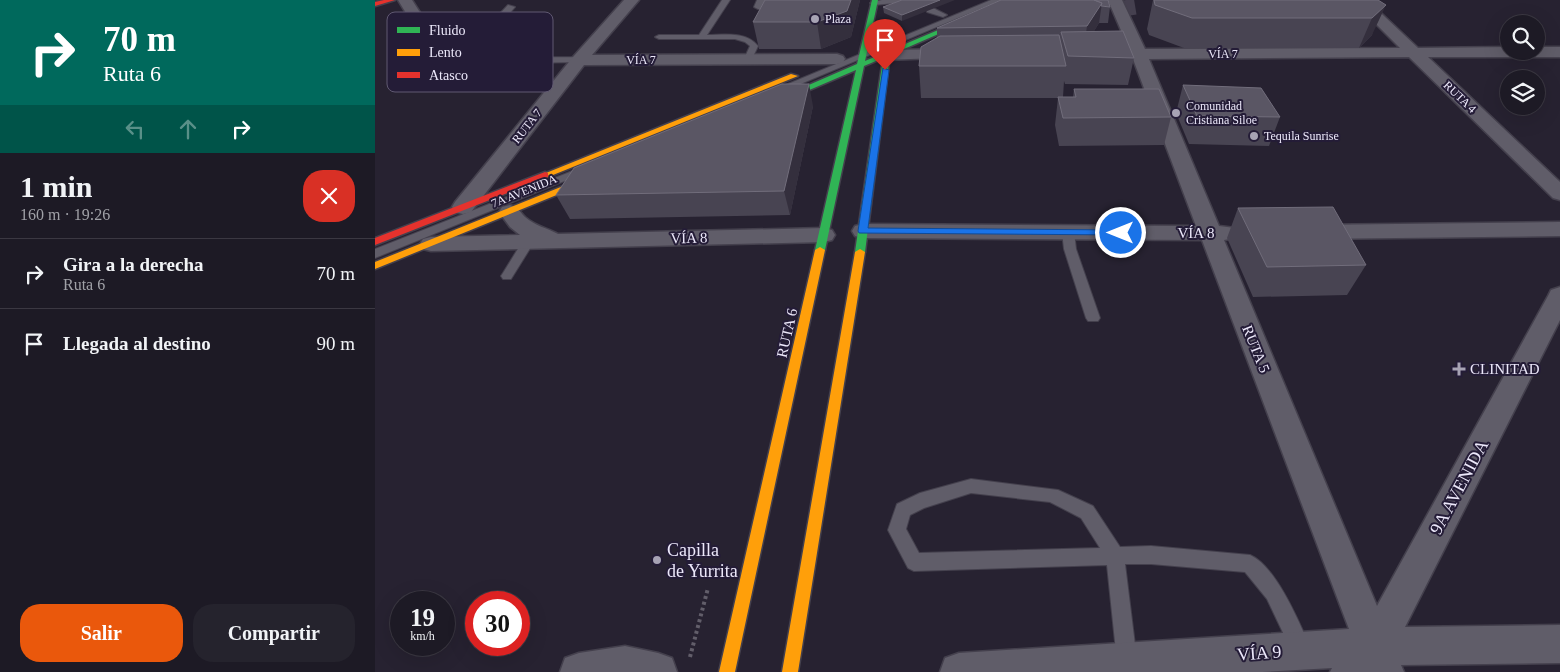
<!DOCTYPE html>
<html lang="es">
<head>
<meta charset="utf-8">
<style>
  :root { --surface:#1d1a25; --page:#25232d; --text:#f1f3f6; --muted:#a0a1a7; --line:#3b3842; --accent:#ea580c }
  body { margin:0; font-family:"Times New Roman",serif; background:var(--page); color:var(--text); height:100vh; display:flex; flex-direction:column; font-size:19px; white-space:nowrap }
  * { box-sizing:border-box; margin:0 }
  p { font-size:16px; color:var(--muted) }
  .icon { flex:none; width:28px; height:28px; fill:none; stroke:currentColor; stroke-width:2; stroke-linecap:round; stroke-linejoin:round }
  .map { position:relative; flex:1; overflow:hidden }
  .drawer { display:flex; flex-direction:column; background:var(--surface); width:375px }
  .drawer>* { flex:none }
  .guide { background:#00695c; color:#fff; overflow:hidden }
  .fabs { position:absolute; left:1125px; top:15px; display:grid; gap:10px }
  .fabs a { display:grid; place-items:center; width:45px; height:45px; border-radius:50%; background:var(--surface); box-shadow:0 5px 20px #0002,0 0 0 1px var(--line); font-size:25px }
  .speed { position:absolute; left:15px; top:591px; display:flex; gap:10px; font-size:25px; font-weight:700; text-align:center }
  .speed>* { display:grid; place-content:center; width:65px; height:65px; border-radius:50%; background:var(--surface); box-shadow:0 5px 20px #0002,0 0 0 1px var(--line); line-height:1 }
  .speed small { font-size:12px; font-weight:400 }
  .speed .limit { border:8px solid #d22; background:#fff; color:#111 }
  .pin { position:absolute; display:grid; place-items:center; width:42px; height:42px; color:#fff; margin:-51px -21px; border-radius:50% 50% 50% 0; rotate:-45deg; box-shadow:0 0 5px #0007 }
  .pin .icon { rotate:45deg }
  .me { position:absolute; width:55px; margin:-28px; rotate:270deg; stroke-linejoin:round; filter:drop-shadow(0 0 4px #0008) }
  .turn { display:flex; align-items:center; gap:18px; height:105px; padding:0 20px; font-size:22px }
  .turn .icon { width:65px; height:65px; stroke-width:2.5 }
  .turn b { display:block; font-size:35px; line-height:42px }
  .lanes { display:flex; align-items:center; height:48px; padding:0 20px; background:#0003; justify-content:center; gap:25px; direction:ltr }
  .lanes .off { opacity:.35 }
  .round { display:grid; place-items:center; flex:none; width:52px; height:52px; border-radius:20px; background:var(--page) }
  .overview { display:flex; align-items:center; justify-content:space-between; height:85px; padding:0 20px }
  h1 { font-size:30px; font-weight:700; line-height:38px }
  .button { display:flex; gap:10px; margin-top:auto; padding:10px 20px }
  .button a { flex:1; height:58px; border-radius:20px; background:var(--accent); color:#fff; font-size:20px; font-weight:700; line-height:58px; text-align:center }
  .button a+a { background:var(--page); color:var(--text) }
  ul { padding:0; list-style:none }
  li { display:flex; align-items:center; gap:15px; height:70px; padding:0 20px; border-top:1px solid var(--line) }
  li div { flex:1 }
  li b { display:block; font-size:19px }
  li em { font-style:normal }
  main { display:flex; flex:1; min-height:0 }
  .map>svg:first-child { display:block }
</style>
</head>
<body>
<main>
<section class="drawer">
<div class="guide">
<div class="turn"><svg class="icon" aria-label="right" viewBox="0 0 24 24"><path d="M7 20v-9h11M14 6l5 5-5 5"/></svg><div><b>70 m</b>Ruta 6</div></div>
<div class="lanes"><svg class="icon off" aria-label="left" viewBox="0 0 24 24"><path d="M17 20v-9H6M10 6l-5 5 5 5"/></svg><svg class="icon off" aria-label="ahead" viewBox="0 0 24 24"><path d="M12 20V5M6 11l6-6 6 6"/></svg><svg class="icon" aria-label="right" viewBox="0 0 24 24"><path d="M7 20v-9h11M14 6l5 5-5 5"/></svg></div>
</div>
<div class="overview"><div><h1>1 min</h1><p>160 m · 19:26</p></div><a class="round" style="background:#d93025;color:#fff"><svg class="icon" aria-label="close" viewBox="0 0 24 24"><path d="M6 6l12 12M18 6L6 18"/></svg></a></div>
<ul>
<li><svg class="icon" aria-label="right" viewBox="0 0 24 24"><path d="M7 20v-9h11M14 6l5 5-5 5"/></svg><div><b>Gira a la derecha</b><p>Ruta 6</p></div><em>70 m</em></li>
<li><svg class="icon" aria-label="arrive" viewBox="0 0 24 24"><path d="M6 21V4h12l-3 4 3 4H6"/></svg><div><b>Llegada al destino</b></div><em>90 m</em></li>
</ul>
<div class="button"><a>Salir</a><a>Compartir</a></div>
</section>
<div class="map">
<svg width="1185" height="672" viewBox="0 0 1185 672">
  <rect width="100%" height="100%" fill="#272231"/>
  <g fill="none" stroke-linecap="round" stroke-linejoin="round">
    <path stroke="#45404f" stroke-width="16" stroke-dasharray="16 8" stroke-linecap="butt" d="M751 0 754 18"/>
    <g stroke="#44404d" stroke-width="2">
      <path id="lane" d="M347 0H355L332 35C349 35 371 31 383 46L376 61 369 59 375 46 370 42 360 39H284L280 37 284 35H324Z
        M382 0H390L386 9H383L379 7Z
        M507 0H537L541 3 537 5 530 2 499 5 495 3Z
        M616 0H626L404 93H398L396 91Z
        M133 5 140 7 122 27 55 45 51 43 116 23Z
        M552 8H558L572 15 568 17 552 12Z
        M204 57 208 60 207 62 97 64 70 67 66 64C77 55 182 58 204 57Z
        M210 166 215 169 214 171 0 258V249Z
        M693 228 699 232 701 249 725 318 723 321H713L711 318 689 249 687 232Z
        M153 238 159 242 136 279H128L126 276 128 273 149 239Z
        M596 479 683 490 718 506 745 547 776 546 875 555C901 566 925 624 936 649L933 656 926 659 919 656 892 599 870 572 776 564H750L762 661 759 668 752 671 745 668 742 661 732 565 539 571 533 568 513 530 522 504 545 493ZM596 493 675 502 706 518 725 548 544 553 531 529 535 515 549 508Z"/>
    </g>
    <g stroke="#44404d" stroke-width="3">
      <path id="street" d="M23 0H37L78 64 76 67H64Z
        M249 0H264L217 55 462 54 468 56 470 59 468 62 462 64 209 65 96 212 88 214 80 212 77 207 80 202 198 57Z
        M733 0H747L770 49 1025 48 977 0H992L1043 48 1134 47V51H1161V47H1185V57H1053L1185 182V200L1178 198 1034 57 774 59 844 226 860 228 863 233 860 238 849 240 1002 606 1173 296 1176 290 1185 287V320L1030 627 1185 625V663L1026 665 1029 672H955L957 668 887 672H565L570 658 584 653 974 629 827 240 488 238 480 236 477 231 480 226 488 224 821 226 758 59 741 57 739 54 741 51 754 49Z
        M580 49 586 51 588 54 586 57 511 60 505 58 503 55 505 52 511 50Z
        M135 205C144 208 144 211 150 217 160 226 172 228 183 234L449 228 457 230 460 235 457 240 449 242 56 251 48 249 45 244 48 239 56 237 145 235 135 227 124 212 127 207Z
        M1185 222V236L936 239 928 237 925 232 928 227 936 225Z
        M250 646 283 653 297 658 302 672H185L190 658 204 653Z"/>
    </g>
    <g stroke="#44404d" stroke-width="3">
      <path id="fast" d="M497 0H503L490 61 509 53 512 38 517 39 516 50 634 0H642L515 55 490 252 485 255 480 252 508 58 489 66 450 250 445 253 440 250 481 70 404 103 397 101 482 64Z"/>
    </g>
    <g stroke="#44404d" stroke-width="3">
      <path id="slow" d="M416 74 423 76 173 177 170 178 166 175Z
        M218 174 222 177 221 179 0 269V262Z
        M445 247 450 250 360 672H344L440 250Z
        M485 249 490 252 423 672H407L480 252Z"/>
    </g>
    <g stroke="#44404d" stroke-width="3">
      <path id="jam" d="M9 0H20L0 6V2Z
        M170 172 173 173V177L0 245V238Z"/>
    </g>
    <path stroke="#625e6a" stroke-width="4" stroke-dasharray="3 3" stroke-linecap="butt" d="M315 657 333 588"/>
    <use href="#lane" fill="#605d69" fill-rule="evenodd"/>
    <use href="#street" fill="#605d69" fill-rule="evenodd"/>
    <use href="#fast" fill="#30b455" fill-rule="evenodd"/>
    <use href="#slow" fill="#ff9f0a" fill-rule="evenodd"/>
    <use href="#jam" fill="#e5322d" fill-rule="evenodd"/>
  </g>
  <path fill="#484452" d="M390 0H485L476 37 446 49H384L378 22Z
    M527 0V21L509 13 508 7Z
    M626 0 735 7 733 23H724L719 31 759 58 753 85 690 84 689 81 688 97H698L699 89 796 117 789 145 684 146 680 125 683 98H546L544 66 562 37V28Z
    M778 0H1003L997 35 984 48H809L774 35 772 29Z
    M808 85 905 117 894 146 814 144 801 113Z
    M438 106 415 215 195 219 181 195Z
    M863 208 991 265 972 295 878 297 852 238Z"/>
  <path fill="#342f3d" d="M476 0H485L476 37 446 49 442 22Z
    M565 0H580L527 21V15Z
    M727 3 724 23 709 47 712 26Z
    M1011 5 997 35 984 48 997 18Z
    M434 84 438 106 415 215 409 191Z"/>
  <path fill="#5a5664" stroke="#716d7b" d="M390 0H476L472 11 442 22H378Z
    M527 0H565L527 15 508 7Z
    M626 0H719L727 3 712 26 562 28Z
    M719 0H733L735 7 726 6 727 3Z
    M779 0H1003L1011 5 997 18H817L780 5Z
    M748 31 759 58 693 56 686 32Z
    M684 35 691 66H544L546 47 565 36Z
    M407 84H434L409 191 181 195 199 168Z
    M808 85 886 88 905 117 822 116Z
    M699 89H784L796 117 688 118 683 97H701Z
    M958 207 991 265 892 267 863 208Z"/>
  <path fill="#1a73e8" stroke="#114b97" d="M508 68 514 70 493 228 746 230 751 233 750 235 484 233 483 231Z"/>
  <g fill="#a7a3b4" stroke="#241c37" stroke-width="2">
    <circle cx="440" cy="19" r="5"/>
    <circle cx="801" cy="113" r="5"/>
    <circle cx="879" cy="136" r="5"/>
    <path d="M1081.5 361.5h5v5h5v5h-5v5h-5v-5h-5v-5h5z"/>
    <circle cx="282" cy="560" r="5"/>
  </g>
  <g text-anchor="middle" stroke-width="4" stroke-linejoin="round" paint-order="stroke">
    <g font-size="12" fill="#ece8fa" stroke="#241c37" text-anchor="start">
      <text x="450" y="23">Plaza</text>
      <text x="811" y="110">Comunidad<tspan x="811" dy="14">Cristiana Siloe</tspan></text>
      <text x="889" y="140">Tequila Sunrise</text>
    </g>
    <g font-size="12" fill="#ece8fa" stroke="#241c37">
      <text x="848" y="58">VÍA 7</text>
      <text x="266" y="64">VÍA 7</text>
      <text transform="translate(1085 97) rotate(44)" y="4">RUTA 4</text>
      <text transform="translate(152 126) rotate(-52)" y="4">RUTA 7</text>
      <text transform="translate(149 191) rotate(-22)" y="4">7A AVENIDA</text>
    </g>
    <g font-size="15" fill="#ece8fa" stroke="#241c37">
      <text x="821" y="238">VÍA 8</text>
      <text transform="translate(314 238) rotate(-1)" y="5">VÍA 8</text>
      <text transform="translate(412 333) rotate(-77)" y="5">RUTA 6</text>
      <text transform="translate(881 349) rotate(68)" y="5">RUTA 5</text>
    </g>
    <g font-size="15" fill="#ece8fa" stroke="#241c37" text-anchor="start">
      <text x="1095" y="374">CLINITAD</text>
    </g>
    <g font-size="18" fill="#ece8fa" stroke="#241c37">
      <text transform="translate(1084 487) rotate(-62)" y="6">9A AVENIDA</text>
      <text transform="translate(884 653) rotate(-4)" y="6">VÍA 9</text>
    </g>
    <g font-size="18" fill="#ece8fa" stroke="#241c37" text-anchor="start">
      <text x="292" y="556">Capilla<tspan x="292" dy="21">de Yurrita</tspan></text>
    </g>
  </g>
  <rect x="12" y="12" width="166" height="80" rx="8" fill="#241c37" stroke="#605972" stroke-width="1"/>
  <rect x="22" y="27" width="23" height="6" fill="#30b455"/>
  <rect x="22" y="49" width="23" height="7" fill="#ff9f0a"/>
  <rect x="22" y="72" width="23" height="6" fill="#e5322d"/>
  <g font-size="14" fill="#ece8fa">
    <text x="54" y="35">Fluido</text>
    <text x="54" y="57">Lento</text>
    <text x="54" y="80">Atasco</text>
  </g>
</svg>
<div class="fabs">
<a><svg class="icon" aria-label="search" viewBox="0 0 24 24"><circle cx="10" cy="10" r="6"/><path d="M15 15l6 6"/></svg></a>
<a><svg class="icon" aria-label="layers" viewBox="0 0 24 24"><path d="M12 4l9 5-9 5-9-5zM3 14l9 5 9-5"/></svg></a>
</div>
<div class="speed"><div>19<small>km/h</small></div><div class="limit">30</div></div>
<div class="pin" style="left:510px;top:70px;background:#d93025"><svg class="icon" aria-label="arrive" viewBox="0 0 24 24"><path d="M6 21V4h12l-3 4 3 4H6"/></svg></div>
<svg class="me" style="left:746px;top:233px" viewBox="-20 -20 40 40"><circle r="17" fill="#1a73e8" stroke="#fff" stroke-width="3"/><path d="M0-11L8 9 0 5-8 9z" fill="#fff"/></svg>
</div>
</main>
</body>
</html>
